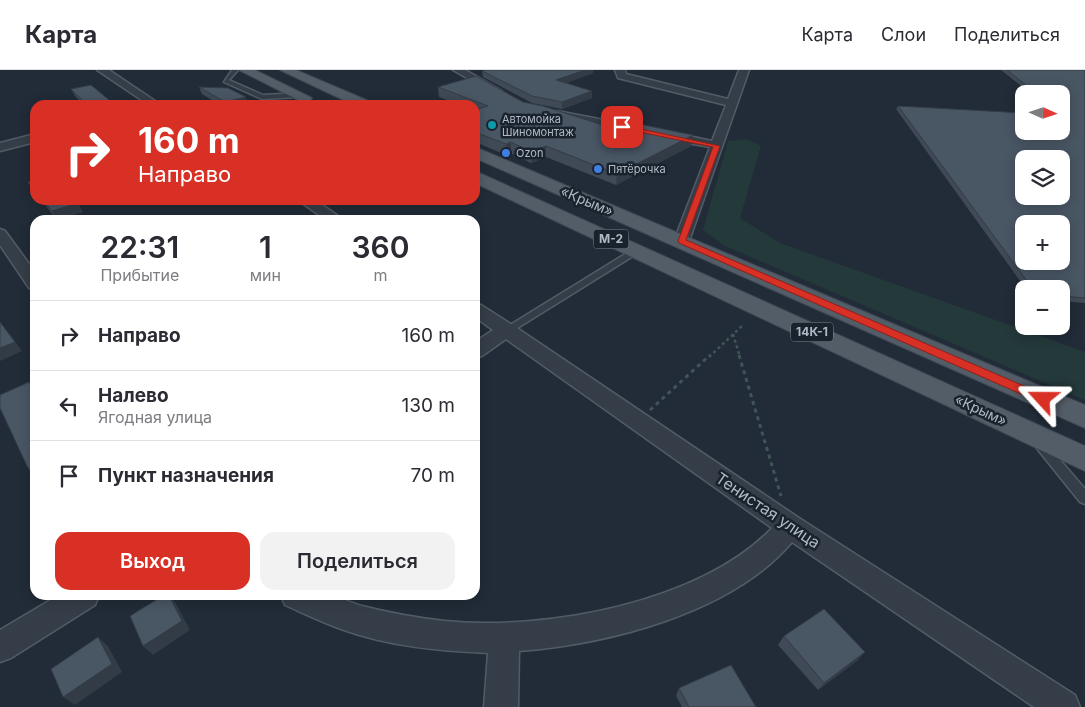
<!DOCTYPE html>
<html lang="ru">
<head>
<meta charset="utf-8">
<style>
  :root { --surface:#fff; --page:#f2f2f3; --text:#2b2b33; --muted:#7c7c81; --line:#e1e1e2; --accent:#d93025 }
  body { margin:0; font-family:Inter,sans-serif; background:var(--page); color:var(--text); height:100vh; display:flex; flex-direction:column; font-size:19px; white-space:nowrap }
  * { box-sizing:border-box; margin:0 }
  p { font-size:16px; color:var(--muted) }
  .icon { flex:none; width:28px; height:28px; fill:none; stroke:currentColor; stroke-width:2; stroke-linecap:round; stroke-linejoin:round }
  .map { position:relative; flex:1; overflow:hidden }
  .sheet { position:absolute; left:30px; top:145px; width:450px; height:385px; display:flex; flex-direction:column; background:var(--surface); border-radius:15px; box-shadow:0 2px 12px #0003 }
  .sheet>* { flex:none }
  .guide { position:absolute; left:30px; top:30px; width:450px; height:105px; border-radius:15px; box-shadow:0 2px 12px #0003; background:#d93025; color:#fff; overflow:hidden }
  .needle { width:32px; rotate:93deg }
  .tools { position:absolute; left:1015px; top:15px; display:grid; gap:10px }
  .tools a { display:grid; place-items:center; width:55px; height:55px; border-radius:10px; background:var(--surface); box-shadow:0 2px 12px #0003; font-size:25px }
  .pin { position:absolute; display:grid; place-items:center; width:42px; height:42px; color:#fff; margin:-21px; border-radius:10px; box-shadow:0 2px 8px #0006 }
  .me { position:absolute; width:55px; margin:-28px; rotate:294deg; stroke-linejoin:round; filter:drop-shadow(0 0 4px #0008) }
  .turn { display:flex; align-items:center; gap:18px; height:105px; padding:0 25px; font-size:22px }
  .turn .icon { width:65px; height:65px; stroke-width:2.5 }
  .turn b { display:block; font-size:35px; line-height:42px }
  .eta { display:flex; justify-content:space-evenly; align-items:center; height:85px; text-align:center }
  .eta b { font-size:30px; font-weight:600; line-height:35px }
  .button { display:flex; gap:10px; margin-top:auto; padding:10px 25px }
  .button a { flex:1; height:58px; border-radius:15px; background:var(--accent); color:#fff; font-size:20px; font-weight:600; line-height:58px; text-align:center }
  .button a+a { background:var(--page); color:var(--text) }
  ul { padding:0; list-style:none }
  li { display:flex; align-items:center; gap:15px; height:70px; padding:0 25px; border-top:1px solid var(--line) }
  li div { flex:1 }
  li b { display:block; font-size:19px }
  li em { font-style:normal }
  header { display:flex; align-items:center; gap:30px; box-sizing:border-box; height:70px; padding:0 25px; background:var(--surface); border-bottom:1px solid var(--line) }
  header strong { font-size:24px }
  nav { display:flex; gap:28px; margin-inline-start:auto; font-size:18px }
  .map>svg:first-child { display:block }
</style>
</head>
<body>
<header>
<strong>Карта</strong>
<nav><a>Карта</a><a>Слои</a><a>Поделиться</a></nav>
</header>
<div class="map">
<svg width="1085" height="637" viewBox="0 0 1085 637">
  <rect width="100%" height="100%" fill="#212c38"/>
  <path fill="#24393a" d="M746 69 761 76 740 148 780 173 1085 282V330L725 176 703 160 728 71Z"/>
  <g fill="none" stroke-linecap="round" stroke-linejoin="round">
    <g stroke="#525c66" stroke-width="3">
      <path id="service" d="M232 0H238L229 10 263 25 300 23 303 25 300 27 262 29 224 12Z
        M635 178 639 181 638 183 511 262 507 263 502 260Z
        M1039 368 1043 370 1085 419V434L1080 432 1035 376 1033 373 1035 370Z"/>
    </g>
    <g stroke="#525c66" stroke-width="3">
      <path id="minor" d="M97 0H109L161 35H149Z
        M453 0H465L502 21 493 23Z
        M615 0H625L626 4 728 29 739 0H749L688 174H676L674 171 710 77 665 69 659 65 665 61 712 71 726 35 618 8Z
        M557 41 635 56 641 59 635 62 553 46 551 44Z
        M35 64V72L0 81V73Z
        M298 130H315L344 150H326Z
        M0 159 5 161 35 202V219L29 218 0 175Z
        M475 234 481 235 514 256 799 448 1075 625 1080 637H1034L792 472C732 543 609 574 519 581L518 637H484L488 583C438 581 388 576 341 559 322 552 303 543 285 535L281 525C296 525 311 524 326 525 338 526 351 533 362 536 390 543 417 548 445 551 544 561 701 533 772 458L506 269 482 286 475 287V272L493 260 475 247Z
        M59 525H99L95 535 11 588 0 592V560Z"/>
    </g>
    <g stroke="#3e4752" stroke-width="2">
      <path id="primary" d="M239 0H255L312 28 310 31H300Z
        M280 0H296L371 32 373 35H354Z
        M475 77 1085 335V358L475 88Z
        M475 101 1085 376V401L475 113Z"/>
    </g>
    <path stroke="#415556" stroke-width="2.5" stroke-dasharray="3 3" stroke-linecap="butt" d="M733 264 740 287
      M709 287 742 256"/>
    <path stroke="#415556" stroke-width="3" stroke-dasharray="4 4" stroke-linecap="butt" d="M739 285 781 426
      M650 340 710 285"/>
    <use href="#service" fill="#353e48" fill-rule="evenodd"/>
    <use href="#minor" fill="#353e48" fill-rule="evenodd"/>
    <use href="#primary" fill="#535d68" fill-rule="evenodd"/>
  </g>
  <path fill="#3f4a56" d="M1001 0H1085V233L1061 231V219H1026L896 39 898 36 1061 61V24H1031Z
    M482 1 593 3 566 13 592 28 562 39 532 33 483 7Z
    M199 17 248 34 244 35H220L202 24Z
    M438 17 523 32 606 56 693 65 691 76 616 115 546 87 531 93 511 83 506 85 475 72V35H460L439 27Z
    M71 19 114 35H84L75 26Z
    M41 130H75L83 142 57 150Z
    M784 566 858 590 818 620 778 575Z
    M679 618 756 637H682L676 626Z"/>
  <path fill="#333c46" d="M583 0H594L593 3 556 17V10Z
    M592 21V28L562 39V32Z
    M246 27 248 34 244 35H226L225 32Z
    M693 65 691 76 616 115 617 104Z
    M511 72V83L506 85V74Z
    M546 76V87L531 93V82Z
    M78 133 83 142 57 150 52 141Z
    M0 252 22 281 0 291Z
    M169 525 175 532 190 560 153 585 143 576Z
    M98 567 108 576 122 602 75 635 63 627Z
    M865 582 858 590 818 620 824 613Z"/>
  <path fill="#495664" stroke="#333c46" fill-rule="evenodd" d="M485 0H585L556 10 592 21 562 32 532 26 482 1Z
    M1007 0H1085V228L1061 226V219H1033L898 36 1024 43V61H1061V45H1064L1061 43V24H1037ZM1024 89H1061V126H1024ZM1024 154H1061V191H1024Z
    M476 6 523 32 543 36 606 56 615 49 693 65 617 104 546 76 531 82 511 72 506 74 475 62V40L488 36 438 17Z
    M91 15 114 34 87 35 71 19Z
    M199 17 228 18 246 27 225 32Z
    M35 110V121L28 112Z
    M43 130H75L78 133 52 141Z
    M0 252 15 272 0 278Z
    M29 312 35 323V408L27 396 0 338V325Z
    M164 525H169L182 551 143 576 130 546Z
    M824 539 865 582 824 613 784 566Z
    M98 567 112 594 63 627 51 599Z
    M731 595 756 637H689L679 618Z"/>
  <path fill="#d93025" stroke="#8d1f18" d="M622 55 720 76 686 170 1047 326V332H1039L679 173 678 171 713 77 620 58Z"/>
  <circle fill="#0f9aa8" stroke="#1a232d" stroke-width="2" cx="492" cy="55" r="5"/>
  <g fill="#3f7fe0" stroke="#1a232d" stroke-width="2">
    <circle cx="506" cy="83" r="5"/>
    <circle cx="598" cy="99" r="5"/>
  </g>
  <g text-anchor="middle" stroke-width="5" stroke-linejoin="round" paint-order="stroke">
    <g font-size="11" fill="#afb9c5" stroke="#1a232d" text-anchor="start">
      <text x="502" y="53">Автомойка<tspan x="502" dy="13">Шиномонтаж</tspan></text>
      <text x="516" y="87">Ozon</text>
      <text x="608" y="103">Пятёрочка</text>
    </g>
    <g fill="#1a232d" stroke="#828c97" stroke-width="1">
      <rect x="593.5" y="159.5" width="35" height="19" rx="4"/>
      <rect x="791" y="252.5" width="42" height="19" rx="4"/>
    </g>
    <g font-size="12" font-weight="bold" fill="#afb9c5">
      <text x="611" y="173">М-2</text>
      <text x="812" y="266">14К-1</text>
    </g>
    <g font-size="14" fill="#afb9c5" stroke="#1a232d">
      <text transform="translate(587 131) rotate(23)" y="5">«Крым»</text>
      <text transform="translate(981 340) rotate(25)" y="5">«Крым»</text>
    </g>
    <g font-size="16" fill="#afb9c5" stroke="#1a232d">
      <text transform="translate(768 440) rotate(34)" y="6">Тенистая улица</text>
    </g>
  </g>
</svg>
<div class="tools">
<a><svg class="needle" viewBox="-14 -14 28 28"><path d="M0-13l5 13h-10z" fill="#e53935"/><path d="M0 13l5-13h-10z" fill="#7c7c81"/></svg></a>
<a><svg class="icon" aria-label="layers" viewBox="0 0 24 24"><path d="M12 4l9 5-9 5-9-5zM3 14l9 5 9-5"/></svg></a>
<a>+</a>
<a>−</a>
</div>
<div class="pin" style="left:622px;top:57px;background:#d93025"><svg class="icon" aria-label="arrive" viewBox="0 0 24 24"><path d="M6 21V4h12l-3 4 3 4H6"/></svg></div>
<svg class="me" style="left:1043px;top:329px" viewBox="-20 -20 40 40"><path d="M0-17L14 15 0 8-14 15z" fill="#d93025" stroke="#fff" stroke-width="4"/></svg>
<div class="guide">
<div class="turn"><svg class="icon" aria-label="right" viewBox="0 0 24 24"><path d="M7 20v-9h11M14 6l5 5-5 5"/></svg><div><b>160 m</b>Направо</div></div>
</div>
<section class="sheet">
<div class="eta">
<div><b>22:31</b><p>Прибытие</p></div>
<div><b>1</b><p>мин</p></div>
<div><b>360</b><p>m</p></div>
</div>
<ul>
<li><svg class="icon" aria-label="right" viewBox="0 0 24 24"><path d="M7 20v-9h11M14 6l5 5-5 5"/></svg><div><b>Направо</b></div><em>160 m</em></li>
<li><svg class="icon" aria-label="left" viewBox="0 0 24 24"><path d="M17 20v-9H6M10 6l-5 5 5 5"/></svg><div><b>Налево</b><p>Ягодная улица</p></div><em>130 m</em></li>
<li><svg class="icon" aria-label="arrive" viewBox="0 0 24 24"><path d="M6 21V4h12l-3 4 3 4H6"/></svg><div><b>Пункт назначения</b></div><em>70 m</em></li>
</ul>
<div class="button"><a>Выход</a><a>Поделиться</a></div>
</section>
</div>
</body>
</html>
